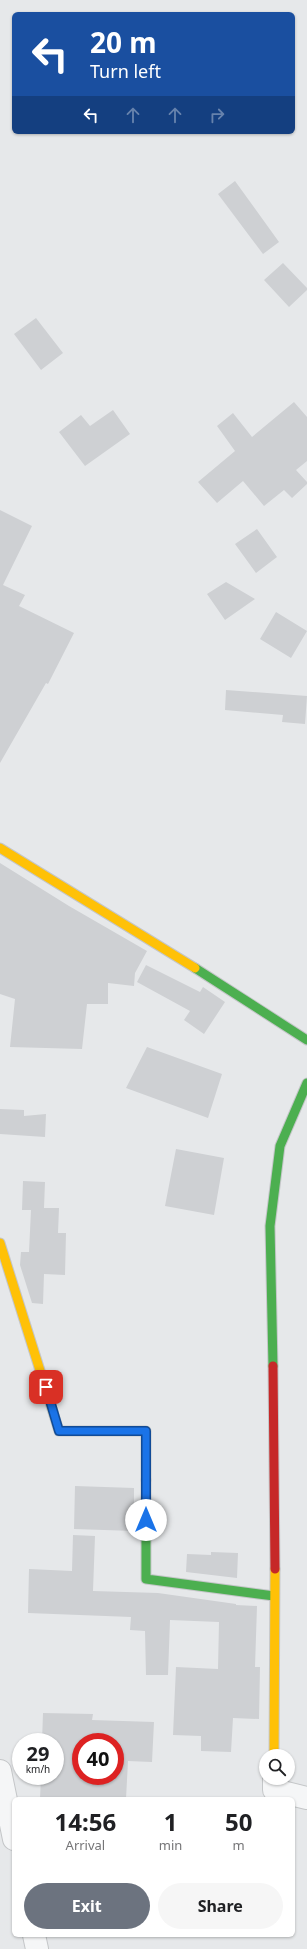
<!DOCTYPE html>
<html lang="en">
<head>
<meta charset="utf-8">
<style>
  :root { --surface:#fff; --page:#f6f6f6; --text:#202124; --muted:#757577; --accent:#6c737f }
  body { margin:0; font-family:"Noto Sans",sans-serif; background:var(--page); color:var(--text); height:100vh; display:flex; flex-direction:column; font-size:15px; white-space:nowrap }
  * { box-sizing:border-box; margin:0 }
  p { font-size:13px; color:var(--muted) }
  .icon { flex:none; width:22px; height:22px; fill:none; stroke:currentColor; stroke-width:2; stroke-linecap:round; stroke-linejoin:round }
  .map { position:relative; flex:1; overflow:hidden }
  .details { position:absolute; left:12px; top:1797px; width:283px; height:140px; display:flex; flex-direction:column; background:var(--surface); border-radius:6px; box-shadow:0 1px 3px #0004 }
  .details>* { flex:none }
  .top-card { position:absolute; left:12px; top:12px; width:283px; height:122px; border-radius:6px; box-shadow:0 1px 3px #0004; background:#1a4fa0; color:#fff; overflow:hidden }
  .buttons { position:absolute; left:259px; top:1749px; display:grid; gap:8px }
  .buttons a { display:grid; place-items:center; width:36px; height:36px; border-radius:50%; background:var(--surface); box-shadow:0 1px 3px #0004; font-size:20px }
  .speed { position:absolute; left:12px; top:1733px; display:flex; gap:8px; font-size:20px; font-weight:700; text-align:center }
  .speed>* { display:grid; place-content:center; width:52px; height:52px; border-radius:50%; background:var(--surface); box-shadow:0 1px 3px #0004; line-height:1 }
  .speed small { font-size:10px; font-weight:400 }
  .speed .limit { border:6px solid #d22; background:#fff; color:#111 }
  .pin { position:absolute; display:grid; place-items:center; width:34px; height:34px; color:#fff; margin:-17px; border-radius:8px; box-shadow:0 2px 6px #0006 }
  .me { position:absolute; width:44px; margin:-22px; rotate:0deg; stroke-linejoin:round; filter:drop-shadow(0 0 3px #0008) }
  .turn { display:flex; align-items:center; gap:14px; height:84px; padding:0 12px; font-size:18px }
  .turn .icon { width:52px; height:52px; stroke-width:2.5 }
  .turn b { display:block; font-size:28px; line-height:34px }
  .lanes { display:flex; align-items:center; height:38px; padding:0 12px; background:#0003; justify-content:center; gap:20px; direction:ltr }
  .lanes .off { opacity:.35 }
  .eta { display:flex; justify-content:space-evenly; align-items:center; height:68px; text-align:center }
  .eta b { font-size:24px; font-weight:700; line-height:28px }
  .primary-button { display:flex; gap:8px; margin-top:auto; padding:8px 12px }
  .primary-button a { flex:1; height:46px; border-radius:24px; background:var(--accent); color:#fff; font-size:16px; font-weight:700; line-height:46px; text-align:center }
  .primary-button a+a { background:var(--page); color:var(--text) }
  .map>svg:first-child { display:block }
</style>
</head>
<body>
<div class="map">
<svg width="307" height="1949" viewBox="0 0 307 1949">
  <rect width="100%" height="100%" fill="#e6e8ea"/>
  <path fill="#ced0d3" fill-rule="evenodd" d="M235 181 279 242 263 254 218 194Z
    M283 263 307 288V290L289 307 264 280Z
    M36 318 63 353 41 370 14 334Z
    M294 402 307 417V461L296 470 307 482V484L292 498 284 490 264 506 243 481 217 503 198 482 235 451 217 426 233 413 252 437Z
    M113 410 130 434 85 466 59 432 81 415 90 426Z
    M0 510 32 526 3 585 25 595 19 606 74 633 48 684 46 683 0 763Z
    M257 529 277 557 256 573 235 544Z
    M226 582 255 599 225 620 207 594Z
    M276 612 307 631 291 658 260 639Z
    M226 690 307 696 305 724 282 722 283 715 225 710Z
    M0 863 69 906 147 951 135 973 134 986 108 983V1004H87L82 1049 10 1047 15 999 0 994Z
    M146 965 200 992 203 987 225 1002 204 1034 184 1020 190 1011 137 982Z
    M147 1047 222 1074 208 1118 126 1088Z
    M0 1109 24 1110V1116L46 1114 45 1137 0 1134Z
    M176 1149 224 1158 214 1215 165 1206Z
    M23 1181 45 1182 44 1208H59L58 1233H66L65 1275 44 1274 43 1304 32 1303 20 1265 21 1252H29L31 1210H22Z
    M75 1486 134 1488V1531L74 1529Z
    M73 1535 95 1536 93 1591 158 1593 236 1604V1605L257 1606 255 1667H260L259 1719 233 1718 231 1752 201 1751V1736L173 1735 176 1667 218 1669 219 1622 170 1620 168 1675H146L145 1631 130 1630 131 1617 28 1613 29 1569 72 1571Z
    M211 1552 238 1553 237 1578 186 1572 187 1554 211 1555Z
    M43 1713 93 1714 92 1720 154 1722 152 1762 128 1761 126 1799H40L41 1776H55V1742H42ZM81 1742H115V1776H81Z"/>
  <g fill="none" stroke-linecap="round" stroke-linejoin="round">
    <g stroke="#c4c6c8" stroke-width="24">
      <path id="street" d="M0 1771 14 1839
        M274 1778V1790L307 1798
        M34 1935 37 1949"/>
    </g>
    <g stroke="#c4c6c8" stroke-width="11">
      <path id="fast" d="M195 968 307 1040
        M273 1366 270 1226 280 1146 307 1083
        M146 1480V1579L274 1596"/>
    </g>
    <g stroke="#c4c6c8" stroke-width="11">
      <path id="slow" d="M0 848 195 968
        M0 1243 59 1431H146V1480
        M274 1756 275 1569"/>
    </g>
    <g stroke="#c4c6c8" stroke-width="11">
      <path id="jam" d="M273 1366 275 1569"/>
    </g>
    <use href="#street" stroke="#f5f6f7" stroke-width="22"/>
    <use href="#fast" stroke="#4caf50" stroke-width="9"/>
    <use href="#slow" stroke="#ffc107" stroke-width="9"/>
    <use href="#jam" stroke="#c62828" stroke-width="9"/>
  </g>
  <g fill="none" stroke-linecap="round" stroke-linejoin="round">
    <g stroke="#114b97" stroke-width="10">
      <path id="route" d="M46 1387 59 1431H146V1520"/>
    </g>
    <use href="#route" stroke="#1a73e8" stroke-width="7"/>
  </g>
</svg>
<div class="buttons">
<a><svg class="icon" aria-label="search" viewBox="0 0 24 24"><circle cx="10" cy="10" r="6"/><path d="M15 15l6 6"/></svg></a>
</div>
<div class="speed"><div>29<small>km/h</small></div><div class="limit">40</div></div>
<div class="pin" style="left:46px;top:1387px;background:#d93025"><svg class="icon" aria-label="arrive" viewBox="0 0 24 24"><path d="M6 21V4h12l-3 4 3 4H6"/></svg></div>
<svg class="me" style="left:146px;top:1520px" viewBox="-20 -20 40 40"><circle r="19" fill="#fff"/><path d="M0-13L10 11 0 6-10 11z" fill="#1a73e8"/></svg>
<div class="top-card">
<div class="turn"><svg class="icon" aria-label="left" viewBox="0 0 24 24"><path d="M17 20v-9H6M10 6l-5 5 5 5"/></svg><div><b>20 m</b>Turn left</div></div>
<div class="lanes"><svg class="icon" aria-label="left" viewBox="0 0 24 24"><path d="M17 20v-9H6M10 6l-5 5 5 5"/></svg><svg class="icon off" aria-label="ahead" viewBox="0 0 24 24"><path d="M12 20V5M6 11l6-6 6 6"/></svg><svg class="icon off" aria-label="ahead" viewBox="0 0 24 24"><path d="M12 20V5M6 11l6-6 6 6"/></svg><svg class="icon off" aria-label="right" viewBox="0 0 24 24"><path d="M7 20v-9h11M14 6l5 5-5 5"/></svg></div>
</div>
<section class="details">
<div class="eta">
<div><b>14:56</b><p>Arrival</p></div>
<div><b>1</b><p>min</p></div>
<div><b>50</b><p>m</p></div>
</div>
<div class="primary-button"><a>Exit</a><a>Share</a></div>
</section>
</div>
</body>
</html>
